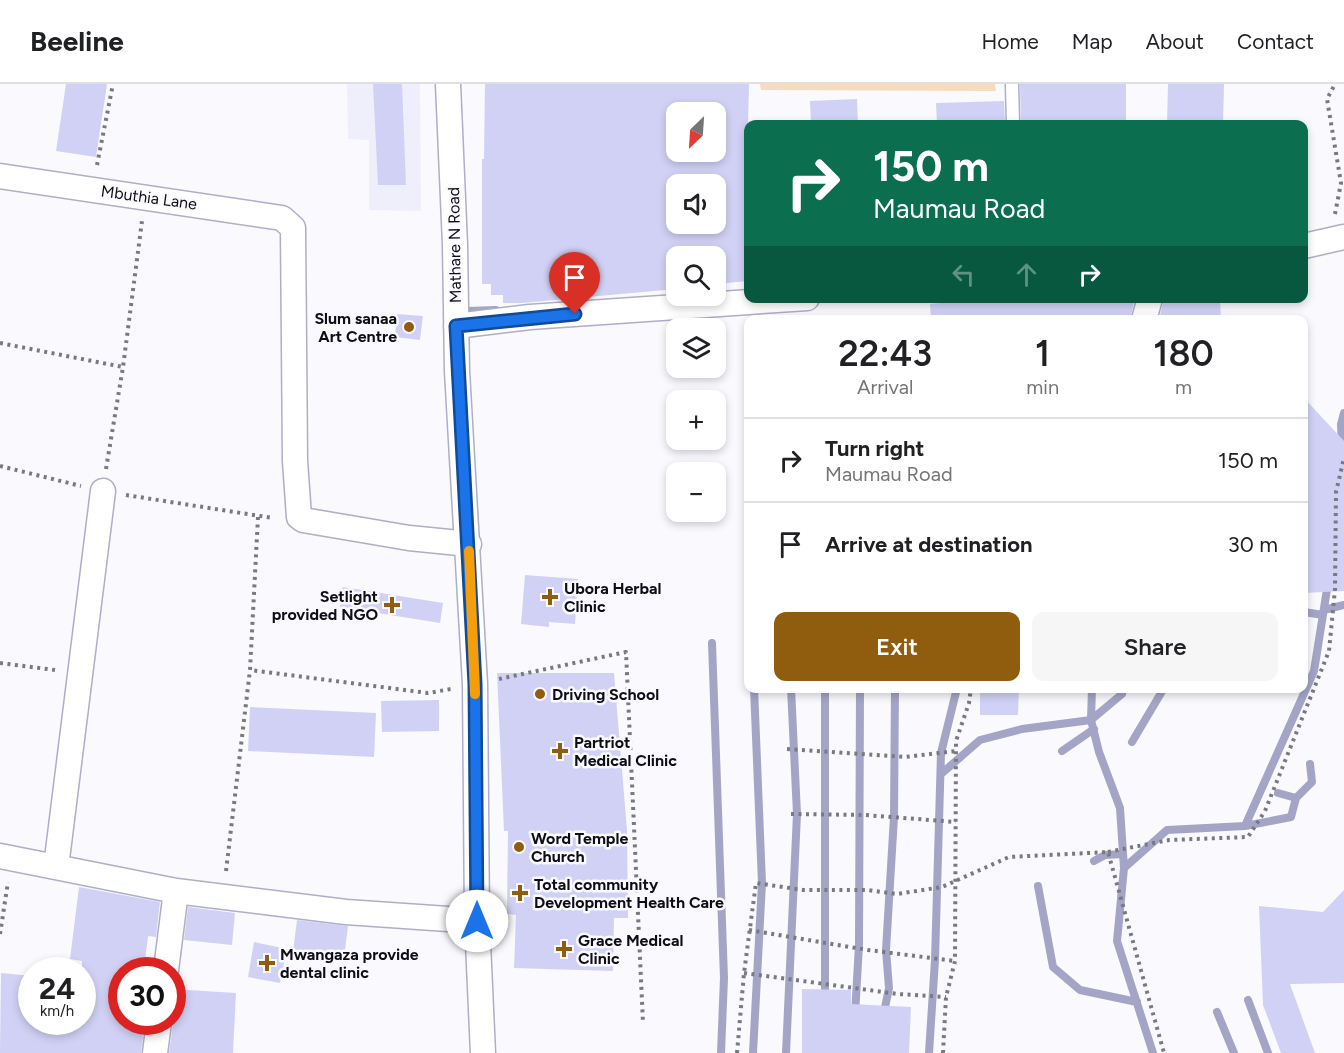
<!DOCTYPE html>
<html lang="en">
<head>
<meta charset="utf-8">
<style>
  :root { --surface:#fff; --page:#f6f6f6; --text:#202124; --muted:#757577; --line:#e0e0e0; --accent:#905c0e }
  body { margin:0; font-family:Figtree,sans-serif; background:var(--page); color:var(--text); height:100vh; display:flex; flex-direction:column; font-size:22px; white-space:nowrap }
  * { box-sizing:border-box; margin:0 }
  p { font-size:20px; color:var(--muted) }
  .icon { flex:none; width:33px; height:33px; fill:none; stroke:currentColor; stroke-width:2; stroke-linecap:round; stroke-linejoin:round }
  .map { position:relative; flex:1; overflow:hidden }
  .panel { position:absolute; left:744px; top:231px; width:564px; height:378px; display:flex; flex-direction:column; background:var(--surface); border-radius:12px; box-shadow:0 3px 9px #0003 }
  .panel>* { flex:none }
  .guide { position:absolute; left:744px; top:36px; width:564px; height:183px; border-radius:12px; box-shadow:0 3px 9px #0003; background:#0b6e4f; color:#fff; overflow:hidden }
  .needle { width:39px; rotate:205deg }
  .buttons { position:absolute; left:666px; top:18px; display:grid; gap:12px }
  .buttons a { display:grid; place-items:center; width:60px; height:60px; border-radius:12px; background:var(--surface); box-shadow:0 3px 9px #0003; font-size:30px }
  .speed { position:absolute; left:18px; top:873px; display:flex; gap:12px; font-size:30px; font-weight:700; text-align:center }
  .speed>* { display:grid; place-content:center; width:78px; height:78px; border-radius:50%; background:var(--surface); box-shadow:0 3px 9px #0003; line-height:1 }
  .speed small { font-size:15px; font-weight:400 }
  .speed .limit { border:9px solid #d22; background:#fff; color:#111 }
  .pin { position:absolute; display:grid; place-items:center; width:51px; height:51px; color:#fff; margin:-62px -26px; border-radius:50% 50% 50% 0; rotate:-45deg; box-shadow:0 0 6px #0007 }
  .pin .icon { rotate:45deg }
  .me { position:absolute; width:66px; margin:-33px; rotate:0deg; stroke-linejoin:round; filter:drop-shadow(0 0 4px #0008) }
  .turn { display:flex; align-items:center; gap:21px; height:126px; padding:0 30px; font-size:27px }
  .turn .icon { width:78px; height:78px; stroke-width:2.5 }
  .turn b { display:block; font-size:42px; line-height:51px }
  .lanes { display:flex; align-items:center; height:57px; padding:0 30px; background:#0003; justify-content:center; gap:30px; direction:ltr }
  .lanes .off { opacity:.35 }
  .eta { display:flex; justify-content:space-evenly; align-items:center; height:102px; text-align:center }
  .eta b { font-size:36px; font-weight:600; line-height:42px }
  .button { display:flex; gap:12px; margin-top:auto; padding:12px 30px }
  .button a { flex:1; height:69px; border-radius:12px; background:var(--accent); color:#fff; font-size:24px; font-weight:600; line-height:69px; text-align:center }
  .button a+a { background:var(--page); color:var(--text) }
  ul { padding:0; list-style:none }
  li { display:flex; align-items:center; gap:18px; height:84px; padding:0 30px; border-top:2px solid var(--line) }
  li div { flex:1 }
  li b { display:block; font-size:22px }
  li em { font-style:normal }
  header { display:flex; align-items:center; gap:36px; box-sizing:border-box; height:84px; padding:0 30px; background:var(--surface); border-bottom:2px solid var(--line) }
  header strong { font-size:28px }
  nav { display:flex; gap:33px; margin-inline-start:auto; font-size:21px }
  .map>svg:first-child { display:block }
</style>
</head>
<body>
<header>
<strong>Beeline</strong>
<nav><a>Home</a><a>Map</a><a>About</a><a>Contact</a></nav>
</header>
<div class="map">
<svg width="1344" height="969" viewBox="0 0 1344 969">
  <rect width="100%" height="100%" fill="#f9f9fe"/>
  <path fill="#efeffc" d="M347 0H420L421 127 369 126V56L348 55Z"/>
  <path fill="#f6dbbe" d="M760 0H995L996 7 761 6Z"/>
  <g fill="none" stroke-linecap="round" stroke-linejoin="round">
    <path stroke="#a4a4c6" stroke-width="8" d="M468 227 496 226
      M1342 364 1341 340 1344 329
      M1324 526 1344 521
      M1304 528 1323 531
      M1304 542V543
      M712 559 724 894 721 969
      M825 604V916
      M1092 604 1091 636 1099 668 1120 724 1124 784
      M1132 658 1164 604
      M1062 667 1094 645
      M941 690 980 656 1022 645 1091 636 1122 610 1123 604
      M1278 709 1296 714
      M1245 742 1291 733 1296 714 1312 698 1310 680
      M1094 777 1105 771 1123 770
      M1038 802 1053 883 1080 906 1137 918
      M1248 916 1268 969
      M1217 928 1234 969
      M855 931 859 861 860 604
      M883 933 889 904 886 866 894 733 895 604
      M753 969 762 799 754 604
      M786 969 797 730 791 604
      M929 969 935 876 941 669 957 604
      M1153 969 1117 857 1124 784 1167 746 1245 742 1314 587 1328 499"/>
  </g>
  <path fill="#d1d1f5" fill-rule="evenodd" d="M66 0H107L96 73 56 67Z
    M373 0H402L406 101H378Z
    M485 0H749L747 82 748 197 716 200V172H676V205L522 219H503V211H491V200H482V75H484ZM676 28H716V68H676ZM676 100H716V140H676Z
    M1020 0H1126V40H1021Z
    M1168 0H1224L1223 40H1167Z
    M857 15 858 40H811L810 17Z
    M1004 17 1005 40H937L936 19Z
    M989 214H1135L1130 236H931L930 220Z
    M1164 214H1220L1221 236H1159Z
    M397 230 423 232 420 256 395 253Z
    M1304 314 1344 357V507L1304 509Z
    M525 491 578 495 575 540 549 538V543L521 540Z
    M343 503 443 519 440 539 340 523Z
    M497 589H614L627 747 628 834H614L613 887 514 884 516 831 507 830 508 747H504Z
    M980 604H1019L1018 631H980Z
    M439 616V647L382 648 381 617Z
    M250 623 376 629 374 673 248 667Z
    M79 803 160 818 156 853 148 852 144 885 122 882V938H145L141 969H0L1 889 32 892V938H82V877L70 875Z
    M1344 806V899L1290 900 1315 969H1281L1263 921 1259 822 1323 828Z
    M188 823 235 829 232 861 184 856Z
    M297 836 348 842 344 874 293 867Z
    M254 858 287 865 280 899 248 893Z
    M172 905 236 909 233 969H169L173 940Z
    M802 905 851 906V920L911 923 909 969H802Z"/>
  <g fill="none" stroke-linecap="round" stroke-linejoin="round">
    <g stroke="#aeaec7" stroke-width="15">
      <path id="service" d="M1012 0 1013 40"/>
    </g>
    <g stroke="#aeaec7" stroke-width="27">
      <path id="minor" d="M448 0 455 161 457 287 475 600 477 837 483 969
        M0 92 282 134 293 144 295 377 299 433 303 436 409 454 469 460
        M1304 162 1344 153
        M1144 236 1150 214
        M456 242 530 233 807 214
        M0 772 176 807 346 828 477 837
        M56 783 103 407
        M166 886 176 807
        M155 969 159 938"/>
    </g>
    <path stroke="#797980" stroke-width="4" stroke-dasharray="3 4.5" stroke-linecap="butt" d="M97 81 113 0
      M1335 130 1341 99 1327 15 1335 0
      M0 259 123 283
      M0 382 81 402
      M106 385 123 283 142 137
      M126 411 273 434
      M258 433 250 586 428 609 451 605
      M0 579 55 586
      M499 595 626 568 643 939
      M787 665 905 673 956 667
      M791 730 865 731 956 738
      M1108 768 1169 756 1248 753 1265 727 1329 567 1335 505 1336 408 1344 374
      M226 787 250 586
      M749 846 868 866 955 877
      M0 850 8 798
      M744 889 898 910 946 913
      M737 969 744 889 756 799 803 806H867L897 810 942 803 1009 773 1108 768 1164 969
      M943 969 946 913 955 877 956 657 969 619 971 604"/>
    <use href="#service" stroke="#fff" stroke-width="12"/>
    <use href="#minor" stroke="#fff" stroke-width="24"/>
  </g>
  <g fill="none" stroke-linecap="round" stroke-linejoin="round">
    <g stroke="#114b97" stroke-width="15">
      <path id="route" d="M477 837 475 600 456 242 575 230"/>
    </g>
    <use href="#route" stroke="#1a73e8" stroke-width="10"/>
    <path stroke="#f59e0b" stroke-width="10" d="M469 467 475 610"/>
  </g>
  <g fill="#905c0e" stroke="#f9f9fe" stroke-width="2">
    <circle cx="409" cy="243" r="6"/>
    <path d="M547 504h6v6h6v6h-6v6h-6v-6h-6v-6h6z"/>
    <path d="M389 512h6v6h6v6h-6v6h-6v-6h-6v-6h6z"/>
    <circle cx="540" cy="610" r="6"/>
    <path d="M557 658h6v6h6v6h-6v6h-6v-6h-6v-6h6z"/>
    <circle cx="519" cy="763" r="6"/>
    <path d="M517 800h6v6h6v6h-6v6h-6v-6h-6v-6h6z"/>
    <path d="M561 856h6v6h6v6h-6v6h-6v-6h-6v-6h6z"/>
    <path d="M264 870h6v6h6v6h-6v6h-6v-6h-6v-6h6z"/>
  </g>
  <g text-anchor="middle" stroke-width="5" stroke-linejoin="round" paint-order="stroke">
    <g font-size="16" fill="#0f0e17" stroke="#f9f9fe">
      <text transform="translate(149 113) rotate(8)" y="6">Mbuthia Lane</text>
      <text transform="translate(454 161) rotate(-91)" y="6">Mathare N Road</text>
    </g>
    <g font-size="16" font-weight="bold" fill="#0f0e17" stroke="#f9f9fe" text-anchor="start">
      <text x="397" y="240" text-anchor="end">Slum sanaa<tspan x="397" dy="18">Art Centre</tspan></text>
      <text x="564" y="510">Ubora Herbal<tspan x="564" dy="18">Clinic</tspan></text>
      <text x="378" y="518" text-anchor="end">Setlight<tspan x="378" dy="18">provided NGO</tspan></text>
      <text x="552" y="616">Driving School</text>
      <text x="574" y="664">Partriot<tspan x="574" dy="18">Medical Clinic</tspan></text>
      <text x="531" y="760">Word Temple<tspan x="531" dy="18">Church</tspan></text>
      <text x="534" y="806">Total community<tspan x="534" dy="18">Development Health Care</tspan></text>
      <text x="578" y="862">Grace Medical<tspan x="578" dy="18">Clinic</tspan></text>
      <text x="280" y="876">Mwangaza provide<tspan x="280" dy="18">dental clinic</tspan></text>
    </g>
  </g>
</svg>
<div class="buttons">
<a><svg class="needle" viewBox="-14 -14 28 28"><path d="M0-13l5 13h-10z" fill="#e53935"/><path d="M0 13l5-13h-10z" fill="#757577"/></svg></a>
<a><svg class="icon" aria-label="sound" viewBox="0 0 24 24"><path d="M4 9h4l5-4v14l-5-4H4zM17 9q2 3 0 6"/></svg></a>
<a><svg class="icon" aria-label="search" viewBox="0 0 24 24"><circle cx="10" cy="10" r="6"/><path d="M15 15l6 6"/></svg></a>
<a><svg class="icon" aria-label="layers" viewBox="0 0 24 24"><path d="M12 4l9 5-9 5-9-5zM3 14l9 5 9-5"/></svg></a>
<a>+</a>
<a>−</a>
</div>
<div class="speed"><div>24<small>km/h</small></div><div class="limit">30</div></div>
<div class="pin" style="left:575px;top:230px;background:#d93025"><svg class="icon" aria-label="arrive" viewBox="0 0 24 24"><path d="M6 21V4h12l-3 4 3 4H6"/></svg></div>
<svg class="me" style="left:477px;top:837px" viewBox="-20 -20 40 40"><circle r="19" fill="#fff"/><path d="M0-13L10 11 0 6-10 11z" fill="#1a73e8"/></svg>
<div class="guide">
<div class="turn"><svg class="icon" aria-label="right" viewBox="0 0 24 24"><path d="M7 20v-9h11M14 6l5 5-5 5"/></svg><div><b>150 m</b>Maumau Road</div></div>
<div class="lanes"><svg class="icon off" aria-label="left" viewBox="0 0 24 24"><path d="M17 20v-9H6M10 6l-5 5 5 5"/></svg><svg class="icon off" aria-label="ahead" viewBox="0 0 24 24"><path d="M12 20V5M6 11l6-6 6 6"/></svg><svg class="icon" aria-label="right" viewBox="0 0 24 24"><path d="M7 20v-9h11M14 6l5 5-5 5"/></svg></div>
</div>
<section class="panel">
<div class="eta">
<div><b>22:43</b><p>Arrival</p></div>
<div><b>1</b><p>min</p></div>
<div><b>180</b><p>m</p></div>
</div>
<ul>
<li><svg class="icon" aria-label="right" viewBox="0 0 24 24"><path d="M7 20v-9h11M14 6l5 5-5 5"/></svg><div><b>Turn right</b><p>Maumau Road</p></div><em>150 m</em></li>
<li><svg class="icon" aria-label="arrive" viewBox="0 0 24 24"><path d="M6 21V4h12l-3 4 3 4H6"/></svg><div><b>Arrive at destination</b></div><em>30 m</em></li>
</ul>
<div class="button"><a>Exit</a><a>Share</a></div>
</section>
</div>
</body>
</html>
